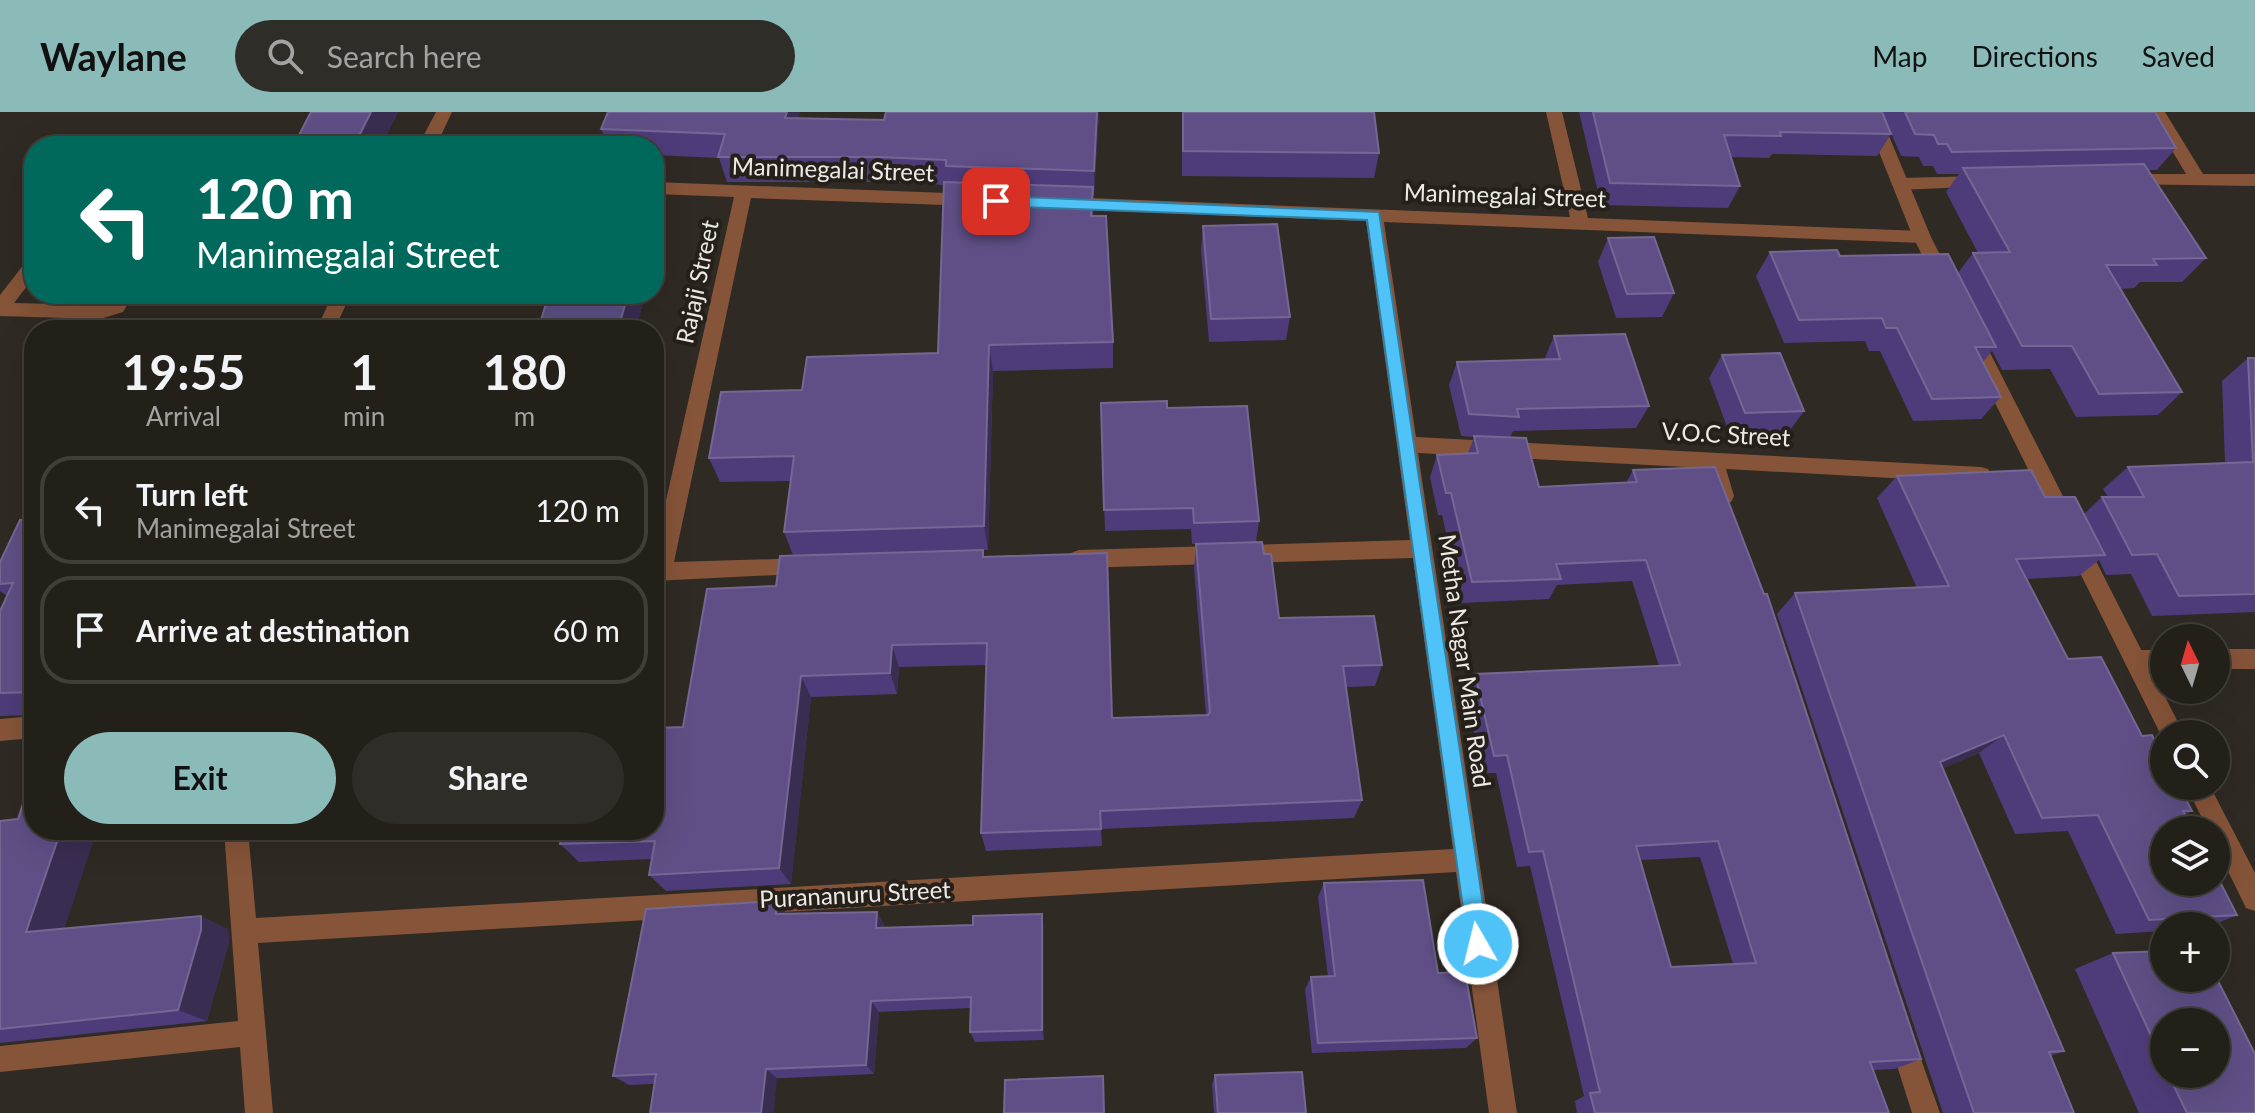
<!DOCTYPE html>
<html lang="en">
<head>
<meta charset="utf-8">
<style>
  :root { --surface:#23201a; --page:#2f2d27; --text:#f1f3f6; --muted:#a3a3a2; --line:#403e39; --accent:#8bbbb9 }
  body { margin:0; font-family:Lato,sans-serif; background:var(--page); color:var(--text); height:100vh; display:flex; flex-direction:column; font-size:30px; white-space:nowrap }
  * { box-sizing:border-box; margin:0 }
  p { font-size:26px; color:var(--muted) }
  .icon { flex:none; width:44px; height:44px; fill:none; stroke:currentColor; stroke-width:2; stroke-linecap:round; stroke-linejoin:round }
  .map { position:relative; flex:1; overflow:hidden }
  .drawer { position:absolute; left:24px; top:208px; width:640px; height:520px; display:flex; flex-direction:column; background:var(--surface); border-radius:32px; box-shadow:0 8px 32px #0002,0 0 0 2px var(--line) }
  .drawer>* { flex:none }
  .top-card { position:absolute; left:24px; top:24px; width:640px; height:168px; border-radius:32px; box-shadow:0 8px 32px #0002,0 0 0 2px var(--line); background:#00695c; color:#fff; overflow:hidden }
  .needle { width:52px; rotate:355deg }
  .buttons { position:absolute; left:2150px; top:512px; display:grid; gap:16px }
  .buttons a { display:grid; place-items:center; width:80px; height:80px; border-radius:50%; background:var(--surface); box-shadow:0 8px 32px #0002,0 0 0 2px var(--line); font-size:40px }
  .pin { position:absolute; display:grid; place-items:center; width:68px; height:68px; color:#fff; margin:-34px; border-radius:16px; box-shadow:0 4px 12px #0006 }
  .me { position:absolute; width:88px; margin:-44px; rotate:352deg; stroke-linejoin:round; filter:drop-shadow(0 0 6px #0008) }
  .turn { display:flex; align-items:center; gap:28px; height:168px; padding:0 40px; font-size:36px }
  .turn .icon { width:104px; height:104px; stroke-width:2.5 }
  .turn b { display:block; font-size:56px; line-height:68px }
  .eta { display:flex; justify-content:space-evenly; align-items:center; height:136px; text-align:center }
  .eta b { font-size:48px; font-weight:700; line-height:56px }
  .action { display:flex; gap:16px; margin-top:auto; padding:16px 40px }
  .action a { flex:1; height:92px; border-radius:48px; background:var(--accent); color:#111; font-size:32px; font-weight:700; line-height:92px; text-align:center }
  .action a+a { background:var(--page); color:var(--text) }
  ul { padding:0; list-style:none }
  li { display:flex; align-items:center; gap:24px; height:108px; margin:0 16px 12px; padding:0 24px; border:4px solid var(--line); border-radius:32px }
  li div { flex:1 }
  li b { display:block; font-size:30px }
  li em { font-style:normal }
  header { display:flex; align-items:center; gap:48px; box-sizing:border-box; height:112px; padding:0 40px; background:var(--accent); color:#111 }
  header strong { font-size:38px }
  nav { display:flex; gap:44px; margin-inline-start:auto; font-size:28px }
  .search { width:560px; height:72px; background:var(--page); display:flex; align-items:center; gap:20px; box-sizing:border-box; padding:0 28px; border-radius:44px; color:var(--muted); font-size:30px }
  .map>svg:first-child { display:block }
</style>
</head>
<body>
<header>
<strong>Waylane</strong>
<div class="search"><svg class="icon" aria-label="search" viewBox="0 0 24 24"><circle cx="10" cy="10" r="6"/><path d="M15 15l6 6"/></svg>Search here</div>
<nav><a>Map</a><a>Directions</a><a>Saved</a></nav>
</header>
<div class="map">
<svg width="2255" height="1001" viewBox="0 0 2255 1001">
  <rect width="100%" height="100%" fill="#2f2a23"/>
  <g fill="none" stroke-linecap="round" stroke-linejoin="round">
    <path fill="#865439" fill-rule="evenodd" d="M436 0H452L436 34H418Z
      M1546 0H1562L1588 106 1922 119 1931 125 1922 131 1384 110 1416 325 1981 355 1988 357 1991 363 1988 369 1981 371 1726 357 1734 384 1731 390 1724 392 1717 390 1705 356 1418 341 1517 1001H1489L1456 760 258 831 273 1001H245L240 935 0 960V934L238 909 224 718H248L256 806 1453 737 1413 446 1079 456 1071 453 1068 447 1071 441 1079 438 1410 428 1366 109 1063 97 1054 91 1063 85 1570 105Z
      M2149 0H2165L2203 62H2255V74L2119 72 2116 68 2125 62H2186Z
      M1983 64 1989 66 1992 70 1989 74 1900 78 1891 72 1900 66Z
      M654 70 973 82 982 88 973 94 751 86 674 450 809 446 817 449 820 455 817 461 654 469V442L734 85 654 82Z
      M34 145V165L14 191 100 193 109 190 115 182H134L123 200 100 207 0 204V183L28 147Z
      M333 182H351L334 218H316Z
      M2216 537H2255V557H2216Z
      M2135 538H2164V558L2127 555 2124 548 2127 541Z
      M34 604V626L0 629V607Z
      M1900 909 1909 913 1940 1001H1912L1887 922 1891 913Z"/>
    <path fill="#865439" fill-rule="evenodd" d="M1863 0H1879L1931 125 1952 167 1950 172H1936L1934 167 1913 125Z
      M1971 216 1981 223 2184 622H2164V629L1961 223Z
      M2186 674H2210L2255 761V799L2246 796 2216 735V718H2208Z"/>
  </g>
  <path fill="#4e3c7a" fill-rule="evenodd" d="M311 0H398L381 34H304L298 25Z
    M886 0H1099L1094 84H1093V104L1113 230V256L993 259 988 438 793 443 784 420 790 369 720 370 709 346 802 278 938 241 944 73 884 70H727L719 46 654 43V34H609L601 17 798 6 884 8Z
    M1182 0 1379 41 1374 66 1182 64Z
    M1579 0H1882L1891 22 1877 44 1772 42 1769 46 1731 45 1740 74 1728 96 1601 93Z
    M1882 0H2155L2176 36 2157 58H2147L2206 146 2182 170H2140L2134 176 2120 177 2182 280 2158 303 2076 305 2050 257 2002 258 1992 239 1983 250 2001 285 1981 307 1913 309 1880 239H1869L1865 229 1784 231 1756 164 1770 140 1840 144 1958 161 1973 141H1978L1946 80 1959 62H1937L1933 54H1923L1919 45 1901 44Z
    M1203 114 1290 205 1286 228 1209 230 1201 138Z
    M1608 126 1674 181 1662 205 1616 206 1598 150Z
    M645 182 636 218H547L541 208Z
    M1554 224 1649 294 1636 316 1513 319 1510 326 1539 375 1626 371 1633 358 1921 947 1895 957 1873 958 1889 1001H1577L1575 989 1584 984 1530 754 1517 755 1496 661H1483L1465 581 1475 562 1659 554 1632 469 1557 473 1549 487 1462 491 1442 403H1438L1430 365 1437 343 1468 341 1474 325 1461 324 1449 273 1457 250 1544 248ZM1700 745 1733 852 1671 855 1641 748Z
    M1722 243 1804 299 1788 321 1730 323 1709 266Z
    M2248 246H2255V500L2152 504 2131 462 2106 463 2099 448 2079 464 2027 467 2068 547 2142 624 2192 699 2185 703 2237 803 2211 814H2164V819L2116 822 2068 719 2015 722 1979 641 1943 656 2064 939 2050 944 2074 1001H1943L1777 502 1795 481 1917 476 1877 386 1897 364 2045 385 2084 402 2102 385H2108L2103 377 2128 355 2225 351 2222 269Z
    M1101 291 1167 296 1259 409 1256 430 1192 432 1191 417 1105 419Z
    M34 407V603L0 604V499L7 484 0 479V450Z
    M1196 432 1264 442 1279 506 1382 553 1375 574 1346 575 1362 688 1354 706 1101 717 1102 734 986 739 981 721 986 553 899 555 897 582 811 585 791 772 666 779 649 763 652 747 579 750 560 732 683 615 776 474 985 445 1112 606 1206 603 1194 456Z
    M0 709 65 816 228 817 229 830 207 909 0 931Z
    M1324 771 1438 861 1477 926 1466 936 1312 941 1305 877 1311 865H1328L1318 785Z
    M877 800 884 813V816L1044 815V928L975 930 970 920V896L879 900 874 962 629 973 613 964 787 802Z
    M2113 841 2255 1001H2139L2075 857ZM2164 910 2216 962H2164Z
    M1215 963 1306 1001H1214L1212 972Z"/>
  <path fill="#3a2d52" d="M371 0H398L381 34H363L358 26Z
    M787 0H800L792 31 785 6Z
    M1097 0H1099L1094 84V59Z
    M654 117 659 129 654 148Z
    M628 182H645L636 218H626L621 207Z
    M989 233 993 259 988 438 984 414Z
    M892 533 899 555 897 582 890 561Z
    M801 564 811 585 791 772 779 756Z
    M2004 623 1979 641 1916 668 1940 650Z
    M61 718H97L59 833 26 820Z
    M777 789 788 803 776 802Z
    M877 800 884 813 883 829 876 816Z
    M1042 802 1044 815V928L1042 918Z
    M201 804 228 817 229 830 207 909 178 898Z
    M871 889 879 900 874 962 866 953Z
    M766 957 777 966 774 1001H761Z"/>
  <path fill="#5f4f86" stroke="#756794" stroke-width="2" fill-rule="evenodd" d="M311 0H371L358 26 298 25Z
    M608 0H787L785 6 884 8 886 0H1097L1094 59 946 54V48L879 45H718L725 22 601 17Z
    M1183 0H1374L1379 41 1183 39Z
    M1593 0H1882L1891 22 1780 20 1781 24 1724 23 1740 74 1610 71Z
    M1905 0H2155L2176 36 1952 40 1947 32H1938L1934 23 1915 22Z
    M102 27 180 33 179 34H96Z
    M2144 52 2206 146 2153 147 2157 153H2106L2182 280 2099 282 2072 234H2022L1973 141 2010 140 1963 56Z
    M944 70 1093 75 1091 104H1106L1113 230 989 233 984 414 784 420 794 344 709 346 721 280 802 278 807 245 938 241Z
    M1277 112 1290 205 1211 207 1203 114Z
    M1654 125 1674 181 1627 182 1608 126Z
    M1837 138 1840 144 1948 142 1996 235H1975L2001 285 1932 287 1897 216H1886L1882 206 1799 208 1770 140Z
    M549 182H628L621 207 541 208Z
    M1625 222 1649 294 1517 297 1519 305 1469 302 1457 250 1560 247 1554 224Z
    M1780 241 1804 299 1745 301 1722 243Z
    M2248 246H2255V482L2179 484 2157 442 2132 443 2102 385H2144L2128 355 2253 350Z
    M1167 289V296L1247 294 1259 409 1194 411 1193 396 1104 398 1101 291Z
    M1474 324 1526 326 1539 375 1637 370 1633 358 1715 355 1764 482H1767L1921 947 1870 950 1889 1001H1595L1590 981 1600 980 1543 739 1529 740 1507 643 1494 644 1475 562 1680 553 1646 448 1556 452 1561 467 1472 470 1451 381H1446L1437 343 1478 341ZM1718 729 1756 851 1671 855 1636 734Z
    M2031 358 2045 385H2075L2105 443 2016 447 2068 547 2101 545 2142 624 2152 623 2164 646V674H2179L2192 699H2183L2193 718H2164V770H2216V762L2237 803 2149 808 2098 703 2042 706 2004 623 1940 650 2064 939 2049 940 2074 1001H1974L1795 481 1949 474 1897 364Z
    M34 407V580L0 581V499L13 471 0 472V450L20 408Z
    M1262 430 1264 442H1271L1279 506 1374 504 1382 553 1343 554 1362 688 1100 699 1101 717 981 721 987 531 892 533 890 561 801 564 779 756 649 763 655 729 560 732 563 718H654V616L683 615 707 477 776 474 780 444 983 438V445L1107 441 1112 606 1208 603 1210 600 1196 432Z
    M34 682V718H61L26 820 201 804V818L178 898 0 917V709L18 707 26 683Z
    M1423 768 1438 861 1465 860 1477 926 1318 931 1311 865 1335 864 1324 771Z
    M777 789 776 802 877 800 876 816 973 813V804L1042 802V918L970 920 971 885 871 889 866 953 766 957 761 1001H650L656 962 613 964 646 797Z
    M2164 839V866L2216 865 2255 942V1001H2187L2168 962H2216V910H2164V952L2113 841Z
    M1302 960 1306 1001H1218L1215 963Z
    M1103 964 1104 1001H1004L1005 968Z"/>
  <path fill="#4fc3f7" stroke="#337fa1" stroke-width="2" d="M996 84 1379 100 1489 832 1486 839 1478 843 1471 839 1468 832 1367 108 996 94 989 89Z"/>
  <g text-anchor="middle" stroke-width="8" stroke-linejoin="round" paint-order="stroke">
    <g font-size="24" fill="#ede9e5" stroke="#25201a">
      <text transform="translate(833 58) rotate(2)" y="8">Manimegalai Street</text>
      <text transform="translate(1505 84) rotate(2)" y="8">Manimegalai Street</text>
      <text transform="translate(698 170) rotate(-78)" y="8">Rajaji Street</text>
      <text transform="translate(1726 323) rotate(3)" y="8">V.O.C Street</text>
      <text transform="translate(1464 549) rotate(82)" y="8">Metha Nagar Main Road</text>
      <text transform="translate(855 783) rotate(-3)" y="8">Purananuru Street</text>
    </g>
  </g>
</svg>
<div class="buttons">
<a><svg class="needle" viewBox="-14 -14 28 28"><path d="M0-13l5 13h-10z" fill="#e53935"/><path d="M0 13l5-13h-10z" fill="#a3a3a2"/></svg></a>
<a><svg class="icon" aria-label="search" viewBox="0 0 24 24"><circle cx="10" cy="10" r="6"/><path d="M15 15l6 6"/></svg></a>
<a><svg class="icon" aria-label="layers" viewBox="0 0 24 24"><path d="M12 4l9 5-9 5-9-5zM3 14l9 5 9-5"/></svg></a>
<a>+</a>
<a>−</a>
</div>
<div class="pin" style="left:996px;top:89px;background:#d93025"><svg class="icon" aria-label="arrive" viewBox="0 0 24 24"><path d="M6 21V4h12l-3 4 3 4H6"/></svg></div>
<svg class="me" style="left:1478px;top:832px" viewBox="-20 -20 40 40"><circle r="17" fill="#4fc3f7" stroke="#fff" stroke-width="3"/><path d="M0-11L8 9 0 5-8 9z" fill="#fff"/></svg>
<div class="top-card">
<div class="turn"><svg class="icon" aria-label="left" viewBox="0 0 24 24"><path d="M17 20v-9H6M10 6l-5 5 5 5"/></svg><div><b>120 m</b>Manimegalai Street</div></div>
</div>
<section class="drawer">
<div class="eta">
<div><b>19:55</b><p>Arrival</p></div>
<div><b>1</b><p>min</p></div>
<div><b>180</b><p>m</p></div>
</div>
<ul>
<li><svg class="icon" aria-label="left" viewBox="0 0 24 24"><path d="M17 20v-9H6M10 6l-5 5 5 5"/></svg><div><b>Turn left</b><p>Manimegalai Street</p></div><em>120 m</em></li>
<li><svg class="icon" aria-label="arrive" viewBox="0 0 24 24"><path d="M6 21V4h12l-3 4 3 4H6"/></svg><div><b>Arrive at destination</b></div><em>60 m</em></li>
</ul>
<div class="action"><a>Exit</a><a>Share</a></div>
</section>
</div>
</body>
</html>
